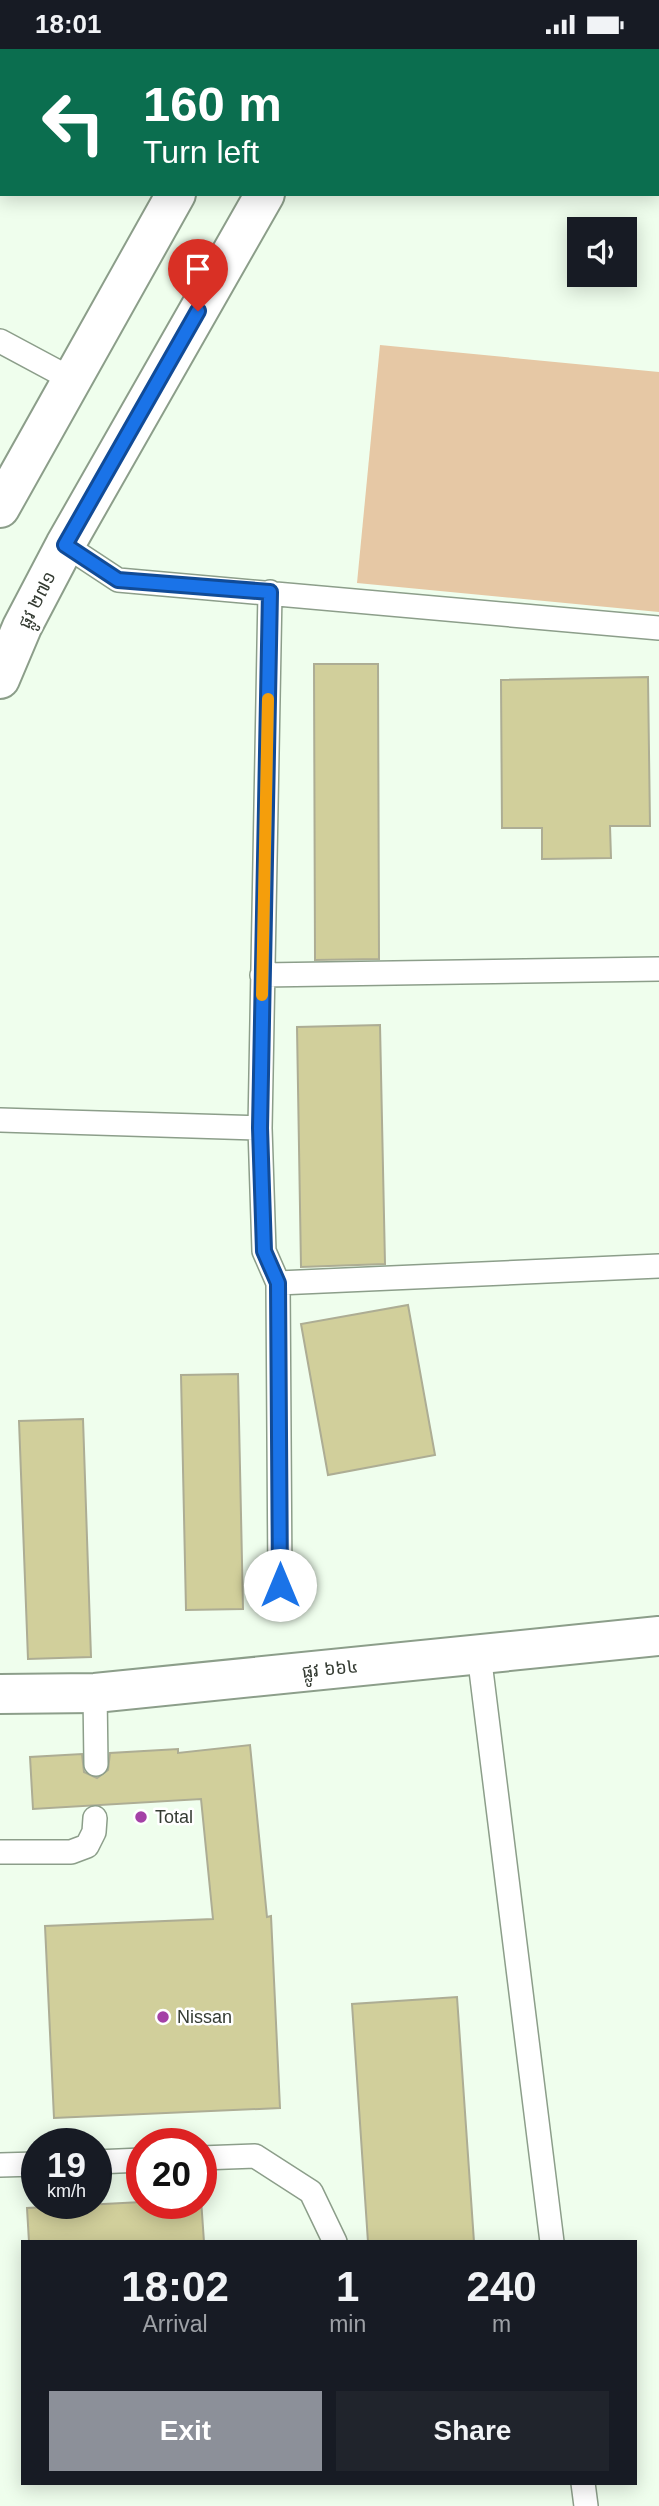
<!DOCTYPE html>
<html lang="en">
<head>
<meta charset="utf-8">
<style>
  :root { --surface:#171b24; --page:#20242c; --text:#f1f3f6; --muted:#9ea1a6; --accent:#8c9099 }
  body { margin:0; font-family:Helvetica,"Noto Sans Khmer",sans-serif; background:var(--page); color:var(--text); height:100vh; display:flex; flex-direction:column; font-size:26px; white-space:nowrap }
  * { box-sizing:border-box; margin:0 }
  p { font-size:23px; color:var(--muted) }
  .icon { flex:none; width:38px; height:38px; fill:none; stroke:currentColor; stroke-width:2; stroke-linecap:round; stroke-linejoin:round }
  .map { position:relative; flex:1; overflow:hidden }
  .details { position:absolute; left:21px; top:2191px; width:616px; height:245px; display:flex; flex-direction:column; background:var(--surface); border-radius:0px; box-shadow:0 4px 18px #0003 }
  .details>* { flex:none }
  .top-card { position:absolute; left:0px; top:0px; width:660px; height:147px; box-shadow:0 4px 18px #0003; background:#0b6e4f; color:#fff; overflow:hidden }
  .controls { position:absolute; left:567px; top:168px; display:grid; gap:14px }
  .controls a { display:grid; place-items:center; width:70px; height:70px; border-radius:0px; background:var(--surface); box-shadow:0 4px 18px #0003; font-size:35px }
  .speed { position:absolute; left:21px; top:2079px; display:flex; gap:14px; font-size:35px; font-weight:700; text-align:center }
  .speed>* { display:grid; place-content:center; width:91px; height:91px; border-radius:50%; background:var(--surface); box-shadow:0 4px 18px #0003; line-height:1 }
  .speed small { font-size:18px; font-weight:400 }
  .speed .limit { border:10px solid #d22; background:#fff; color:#111 }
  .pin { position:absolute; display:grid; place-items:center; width:60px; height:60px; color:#fff; margin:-72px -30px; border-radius:50% 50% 50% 0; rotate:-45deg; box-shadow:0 0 7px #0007 }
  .pin .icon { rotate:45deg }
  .me { position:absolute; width:77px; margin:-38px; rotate:0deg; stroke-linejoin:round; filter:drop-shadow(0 0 5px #0008) }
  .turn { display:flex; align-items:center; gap:24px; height:147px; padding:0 28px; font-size:32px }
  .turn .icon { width:91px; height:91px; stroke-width:2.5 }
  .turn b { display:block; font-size:49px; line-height:60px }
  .eta { display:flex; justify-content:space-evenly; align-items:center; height:119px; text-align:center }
  .eta b { font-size:42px; font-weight:800; line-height:49px }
  .button { display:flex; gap:14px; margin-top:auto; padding:14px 28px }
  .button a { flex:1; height:80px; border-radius:0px; background:var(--accent); color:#fff; font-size:28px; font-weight:800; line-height:80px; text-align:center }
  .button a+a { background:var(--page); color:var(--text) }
  .status { display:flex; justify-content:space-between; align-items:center; height:49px; padding:0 35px; background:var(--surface); direction:ltr }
  .status svg { height:19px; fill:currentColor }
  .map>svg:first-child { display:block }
</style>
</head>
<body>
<div class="status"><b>18:01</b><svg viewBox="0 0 49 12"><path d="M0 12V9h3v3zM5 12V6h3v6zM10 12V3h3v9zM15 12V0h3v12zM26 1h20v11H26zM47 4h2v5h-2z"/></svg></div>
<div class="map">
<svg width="659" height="2457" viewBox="0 0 659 2457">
  <rect width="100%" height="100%" fill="#effeed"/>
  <path fill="#e6c8a5" d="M380 296 659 323V563L357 534Z"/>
  <path fill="#d1cf9b" stroke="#adad94" stroke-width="2" d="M314 615H378L379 910 315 911Z
    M648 628 650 777H610L611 809 542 810V779H502L501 631Z
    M380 976 385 1215 301 1218 297 978Z
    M408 1256 435 1406 328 1426 301 1275Z
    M238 1325 243 1560 186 1561 181 1326Z
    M83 1370 91 1608 28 1610 19 1372Z
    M250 1696 267 1868 271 1867 280 2059 54 2069 45 1877 213 1870 201 1750 33 1760 30 1708 82 1705 84 1723 97 1729 108 1721 110 1704 178 1700V1704Z
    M457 1948 474 2193H368L352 1955Z
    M201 2150 204 2193H29L27 2159 142 2153 201 2154Z"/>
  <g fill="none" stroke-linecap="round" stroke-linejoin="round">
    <g stroke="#8c9e8a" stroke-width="26">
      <path id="lane" d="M0 292 71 330
        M65 496 118 531 659 579
        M270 543 260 1079 264 1202 278 1234 659 1217
        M262 926 659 920
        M0 1071 260 1079
        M278 1234 280 1536
        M479 1605 552 2193
        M95 1644 96 1715
        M0 1803H71L87 1797 94 1783 95 1769
        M201 2109 255 2107 311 2143 335 2193
        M96 2113 142 2111
        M0 2116 37 2115
        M583 2434 586 2457"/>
    </g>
    <g stroke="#8c9e8a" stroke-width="42">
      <path id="street" d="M597 0 599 2
        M658 47H659"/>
    </g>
    <g stroke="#8c9e8a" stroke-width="42">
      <path id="secondary" d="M0 1645 95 1644 659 1587"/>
    </g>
    <g stroke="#8c9e8a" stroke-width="42">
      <path id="primary" d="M258 2 259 0
        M347 2 348 0
        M0 459 176 145
        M0 630 22 578 65 496 265 145"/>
    </g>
    <use href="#lane" stroke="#fff" stroke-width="23"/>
    <use href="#street" stroke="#fff" stroke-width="38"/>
    <use href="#secondary" stroke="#fff" stroke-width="38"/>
    <use href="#primary" stroke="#fff" stroke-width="38"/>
  </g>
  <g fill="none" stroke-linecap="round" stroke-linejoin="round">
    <g stroke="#114b97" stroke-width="18">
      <path id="route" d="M198 262 65 496 118 531 270 543 260 1079 264 1202 278 1234 280 1536"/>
    </g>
    <use href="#route" stroke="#1a73e8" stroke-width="12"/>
    <path stroke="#f59e0b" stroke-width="12" d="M262 946 268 650"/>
  </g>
  <g fill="#a441a6" stroke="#fff" stroke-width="2.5">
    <circle cx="141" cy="1768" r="7"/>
    <circle cx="163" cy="1968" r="7"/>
  </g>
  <g text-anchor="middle" stroke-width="5" stroke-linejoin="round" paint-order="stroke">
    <g font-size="18" fill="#353c33" stroke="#fff">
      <text transform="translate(37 551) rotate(-63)" y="6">ផ្លូវ ២៧១</text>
      <text transform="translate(330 1620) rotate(-6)" y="6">ផ្លូវ ៦៦៤</text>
    </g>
    <g font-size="18" fill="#353c33" stroke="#fff" text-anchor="start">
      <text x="155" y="1774">Total</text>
      <text x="177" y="1974">Nissan</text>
    </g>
  </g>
</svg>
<div class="controls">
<a><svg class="icon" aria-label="sound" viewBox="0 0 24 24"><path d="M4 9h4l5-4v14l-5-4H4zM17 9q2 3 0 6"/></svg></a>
</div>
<div class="speed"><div>19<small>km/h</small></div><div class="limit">20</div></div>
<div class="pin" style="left:198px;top:262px;background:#d93025"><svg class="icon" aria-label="arrive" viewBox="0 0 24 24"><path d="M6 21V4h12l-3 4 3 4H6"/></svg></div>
<svg class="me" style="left:280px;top:1536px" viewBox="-20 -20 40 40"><circle r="19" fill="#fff"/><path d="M0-13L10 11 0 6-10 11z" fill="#1a73e8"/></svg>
<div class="top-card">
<div class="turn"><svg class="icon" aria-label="left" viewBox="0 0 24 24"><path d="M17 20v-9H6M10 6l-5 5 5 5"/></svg><div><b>160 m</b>Turn left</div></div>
</div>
<section class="details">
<div class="eta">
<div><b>18:02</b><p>Arrival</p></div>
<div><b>1</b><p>min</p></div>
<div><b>240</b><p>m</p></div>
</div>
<div class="button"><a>Exit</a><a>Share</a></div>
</section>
</div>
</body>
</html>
